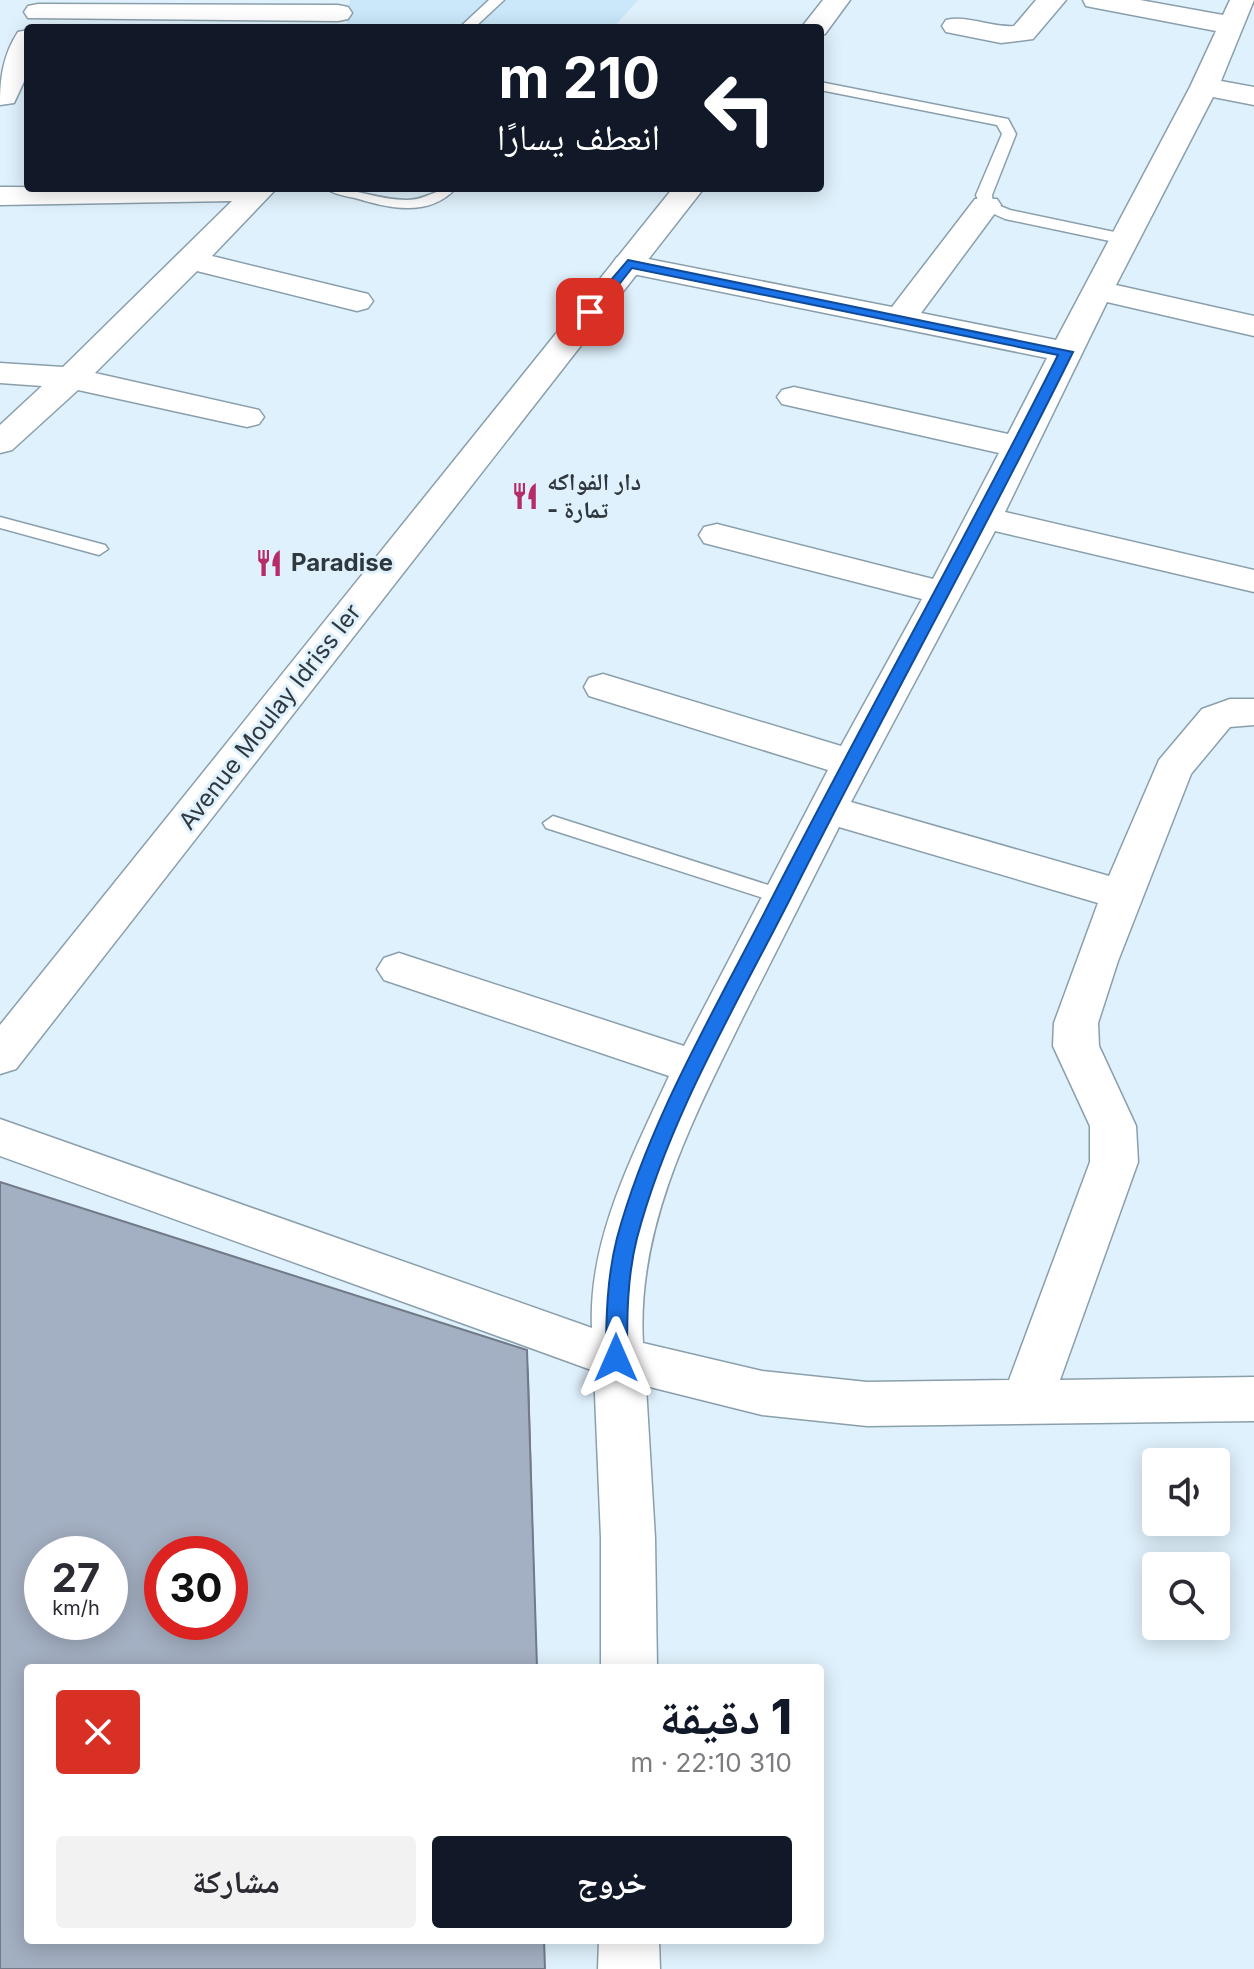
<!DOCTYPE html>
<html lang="ar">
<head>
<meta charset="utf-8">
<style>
  :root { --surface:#fff; --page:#f2f2f3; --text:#2b2b33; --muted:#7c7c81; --accent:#111827 }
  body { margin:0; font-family:Inter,"Noto Naskh Arabic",sans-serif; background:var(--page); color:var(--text); direction:rtl; height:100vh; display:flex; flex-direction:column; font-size:30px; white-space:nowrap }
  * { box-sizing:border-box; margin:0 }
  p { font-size:26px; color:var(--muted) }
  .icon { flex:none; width:44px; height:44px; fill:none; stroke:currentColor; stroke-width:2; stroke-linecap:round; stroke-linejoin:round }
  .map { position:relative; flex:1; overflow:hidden; direction:ltr }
  .side { position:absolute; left:24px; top:1664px; width:800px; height:280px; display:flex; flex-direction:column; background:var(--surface); border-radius:8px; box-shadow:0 4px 20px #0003; direction:rtl }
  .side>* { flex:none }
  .top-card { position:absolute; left:24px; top:24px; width:800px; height:168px; border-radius:8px; box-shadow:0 4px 20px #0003; direction:rtl; background:#111827; color:#fff; overflow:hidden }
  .controls { position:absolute; left:1142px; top:1448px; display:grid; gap:16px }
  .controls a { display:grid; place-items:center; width:88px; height:88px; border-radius:8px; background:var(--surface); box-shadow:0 4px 20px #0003; font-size:40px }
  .speed { position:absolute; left:24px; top:1536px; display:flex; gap:16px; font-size:40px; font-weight:700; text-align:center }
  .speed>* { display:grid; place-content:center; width:104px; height:104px; border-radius:50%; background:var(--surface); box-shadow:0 4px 20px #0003; line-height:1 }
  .speed small { font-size:20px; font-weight:400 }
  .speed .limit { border:12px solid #d22; background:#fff; color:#111 }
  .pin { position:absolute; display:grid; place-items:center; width:68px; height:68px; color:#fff; margin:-34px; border-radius:16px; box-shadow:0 4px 12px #0006 }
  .me { position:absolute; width:88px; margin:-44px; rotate:0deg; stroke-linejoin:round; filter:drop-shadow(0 0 6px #0008) }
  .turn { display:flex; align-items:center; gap:28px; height:168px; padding:0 32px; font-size:36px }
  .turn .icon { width:104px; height:104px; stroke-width:2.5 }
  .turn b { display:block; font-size:56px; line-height:68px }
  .round { display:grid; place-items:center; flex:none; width:84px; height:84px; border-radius:8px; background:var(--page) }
  .summary { display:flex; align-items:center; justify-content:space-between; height:136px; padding:0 32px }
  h1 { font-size:48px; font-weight:800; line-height:60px; color:var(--accent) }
  .primary-button { display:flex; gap:16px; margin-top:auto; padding:16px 32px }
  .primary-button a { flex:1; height:92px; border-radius:8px; background:var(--accent); color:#fff; font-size:32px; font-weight:800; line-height:92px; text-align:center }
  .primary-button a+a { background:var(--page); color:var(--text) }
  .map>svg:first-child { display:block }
</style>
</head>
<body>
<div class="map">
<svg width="1254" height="1969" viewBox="0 0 1254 1969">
  <rect width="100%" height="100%" fill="#dff1fc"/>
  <path fill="#cae8fa" d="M350 0H638L613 28H346Z"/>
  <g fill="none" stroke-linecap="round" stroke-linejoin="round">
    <g stroke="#8a9fac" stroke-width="3">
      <path id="service" d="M489 0H504L474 28H459Z
        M820 82 1008 119 1016 134 992 195 993 203 1010 210 1124 234 1132 239 1124 244 1005 219 981 208 976 195 1002 134 997 125 820 90Z
        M325 188C354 188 379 200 407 200 426 200 437 188 456 188 429 218 388 208 355 198 345 196 333 194 325 188Z
        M0 517 105 545 108 549 99 555 0 528Z
        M553 816 790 892 793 897 782 904 546 828 543 823Z"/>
    </g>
    <g stroke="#8a9fac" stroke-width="3">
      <path id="minor" d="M1036 0H1066L1033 39 1001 43 946 32 942 26 946 20C968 15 992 28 1014 26Z
        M1083 0H1140L1223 15 1230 0H1254L1221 81 1254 87V105L1213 97 1116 285 1254 316V336L1107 302 1005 512 1254 570V592L995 531 851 802 1109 876 1159 760 1202 709 1230 699H1254V725L1230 727 1191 774 1118 961 1098 1023 1099 1046 1136 1126 1138 1162 1060 1380 1254 1377V1421L867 1426 762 1415 646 1386 655 1538 657 1668H601V1538L594 1371 0 1156V1119L592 1328C588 1239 633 1155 669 1076L384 980 377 969 384 958 399 953 684 1046 828 770 589 696 584 687 589 678 603 674 841 746 922 599 704 543 699 535 704 527 717 524 933 579 999 453 782 404 777 397 782 390 794 387 1008 434 1047 358 628 273 617 271 612 264 617 257 628 255 892 307 975 199H997L1001 205 921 313 1056 340 1190 87 1216 31 1096 8 1086 6ZM839 827 1098 903 1054 1023 1053 1046 1090 1126V1162L1009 1380 867 1382 762 1371 643 1343C636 1225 695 1115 746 1011 777 950 808 888 839 827Z
        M38 4 338 5 348 7 352 13 348 19 338 21 28 18 24 12 28 6Z
        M28 30V73L14 103 0 105C0 78 3 55 18 32Z
        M0 187 277 188 212 256 368 294 373 301 368 308 357 311 197 271 95 373 259 410 264 417 259 424 247 427 78 390 12 450 0 453V425L42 386 0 383V363L63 367 232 201 0 205Z
        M599 1940H659L660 1969H598Z"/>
    </g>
    <g stroke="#8a9fac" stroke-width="3">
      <path id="secondary" d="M823 0H850L825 34 820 35V28H801Z
        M673 188H704L16 1069 0 1074V1025Z"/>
    </g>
    <use href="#service" fill="#fff" fill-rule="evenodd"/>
    <use href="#minor" fill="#fff" fill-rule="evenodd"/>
    <use href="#secondary" fill="#fff" fill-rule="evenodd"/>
  </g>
  <path fill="#727a88" d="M527 1350 529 1376 537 1668Z"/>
  <path fill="#a3afc2" stroke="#727a88" stroke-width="2" fill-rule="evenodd" d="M0 1182 527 1350 537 1668H28V1940H544L545 1969H0ZM42 1554H110V1622H42ZM162 1554H230V1622H162Z"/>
  <path fill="#1a73e8" stroke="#114b97" stroke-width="2" d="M628 260 1073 352C982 537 881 717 789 901 734 1009 668 1120 637 1238 627 1277 627 1318 627 1358L616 1367 606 1358C606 1318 607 1277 617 1238 649 1120 715 1010 770 902 864 718 966 539 1058 355L632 268 595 315H585V310Z"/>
  <defs>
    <g id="restaurant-bare" transform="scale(2.16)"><path d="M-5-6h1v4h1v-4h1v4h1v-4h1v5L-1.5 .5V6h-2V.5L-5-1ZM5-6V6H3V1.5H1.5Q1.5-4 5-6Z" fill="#b62c68" stroke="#dff1fc" stroke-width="2.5" paint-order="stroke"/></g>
  </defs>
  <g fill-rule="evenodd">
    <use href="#restaurant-bare" x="525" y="496"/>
    <use href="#restaurant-bare" x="269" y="563"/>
  </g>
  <g text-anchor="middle" stroke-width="6" stroke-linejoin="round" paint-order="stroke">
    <g font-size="24" font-weight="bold" fill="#2f383e" stroke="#dff1fc" text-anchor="start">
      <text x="547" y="490">دار الفواكه<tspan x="547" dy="28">- تمارة</tspan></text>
      <text x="291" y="571">Paradise</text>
    </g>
    <g font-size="24" fill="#2f383e" stroke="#dff1fc">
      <text transform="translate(270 717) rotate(-52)" y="8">Avenue Moulay Idriss Ier</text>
    </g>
  </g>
</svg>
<div class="controls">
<a><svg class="icon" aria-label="sound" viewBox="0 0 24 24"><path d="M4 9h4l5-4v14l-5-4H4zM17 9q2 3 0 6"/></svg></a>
<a><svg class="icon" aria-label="search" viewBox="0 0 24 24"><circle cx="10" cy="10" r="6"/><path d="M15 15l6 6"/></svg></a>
</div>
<div class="speed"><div>27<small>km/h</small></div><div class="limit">30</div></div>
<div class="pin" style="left:590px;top:312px;background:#d93025"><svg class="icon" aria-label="arrive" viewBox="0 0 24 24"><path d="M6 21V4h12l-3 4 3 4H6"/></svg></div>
<svg class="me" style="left:616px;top:1358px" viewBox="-20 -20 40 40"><path d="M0-17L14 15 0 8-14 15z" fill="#1a73e8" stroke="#fff" stroke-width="4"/></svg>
<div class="top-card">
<div class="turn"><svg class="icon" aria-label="left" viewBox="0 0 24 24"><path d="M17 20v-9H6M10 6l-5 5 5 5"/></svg><div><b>210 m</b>انعطف يسارًا</div></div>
</div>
<section class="side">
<div class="summary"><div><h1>1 دقيقة</h1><p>310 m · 22:10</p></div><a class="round" style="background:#d93025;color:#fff"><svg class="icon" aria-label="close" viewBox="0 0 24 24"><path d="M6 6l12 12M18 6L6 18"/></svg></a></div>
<div class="primary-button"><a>خروج</a><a>مشاركة</a></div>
</section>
</div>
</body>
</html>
